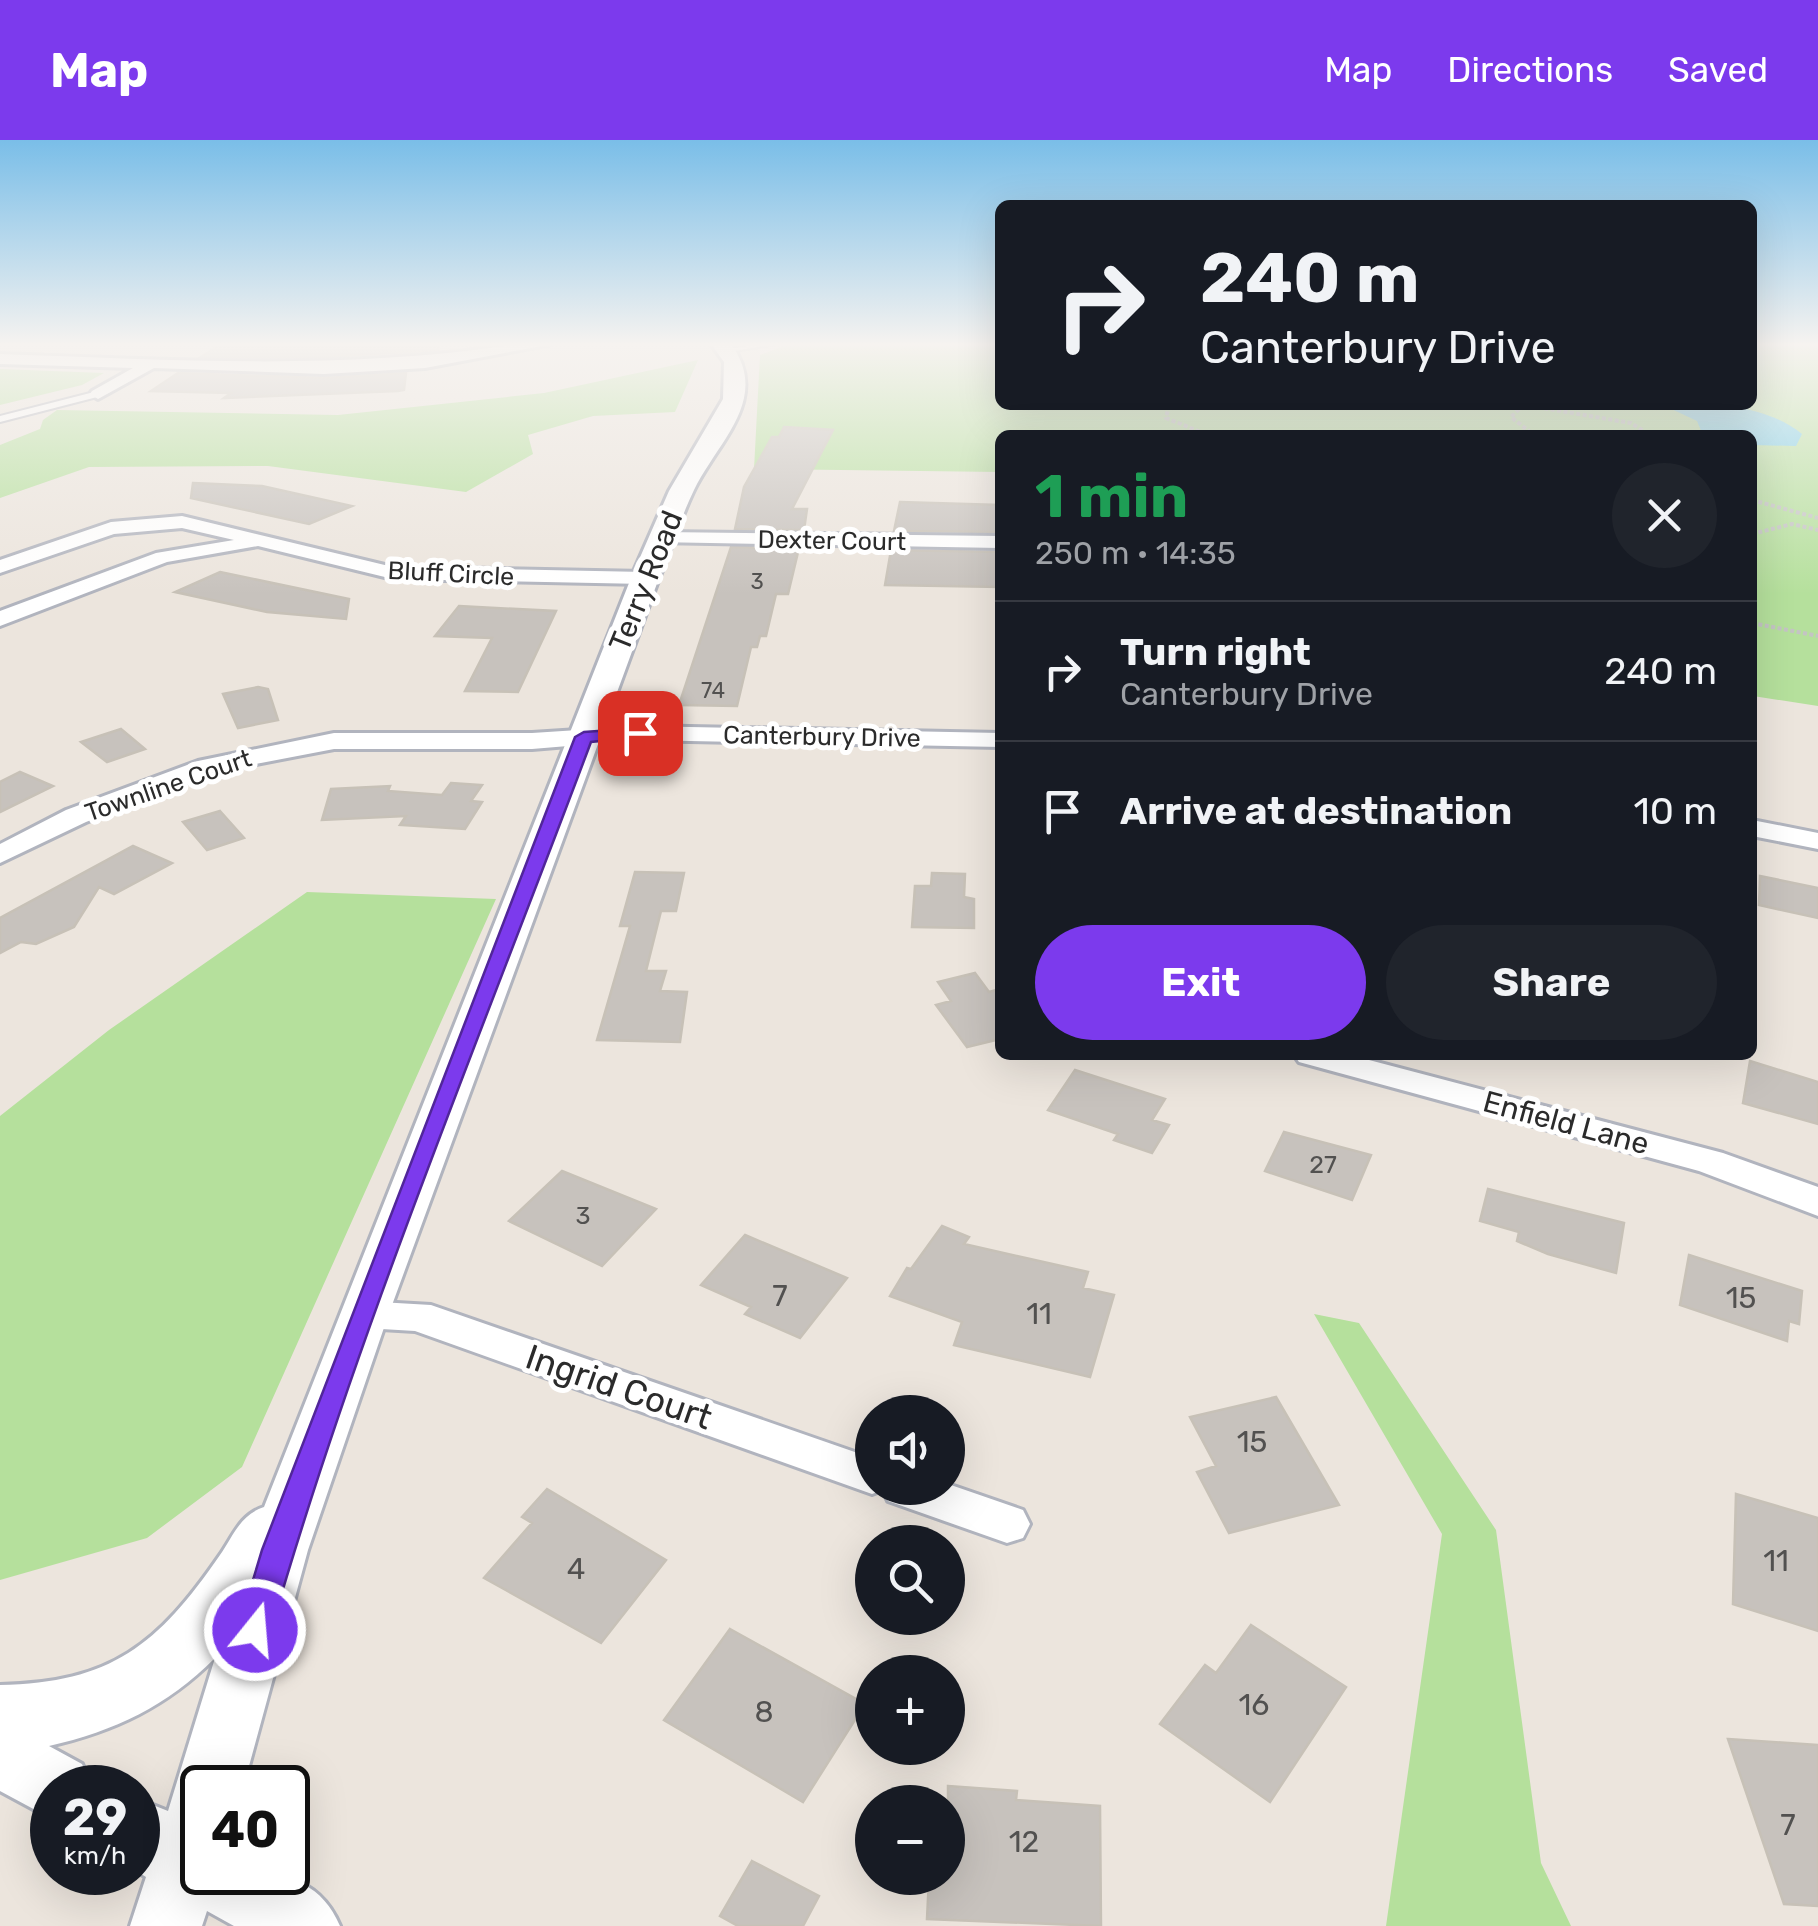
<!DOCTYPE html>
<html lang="en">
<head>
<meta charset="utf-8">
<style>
  :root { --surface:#171b24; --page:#20242c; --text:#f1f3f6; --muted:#9ea1a6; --line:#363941; --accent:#7c3aed }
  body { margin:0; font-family:Rubik,sans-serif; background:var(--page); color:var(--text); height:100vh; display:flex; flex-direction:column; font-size:38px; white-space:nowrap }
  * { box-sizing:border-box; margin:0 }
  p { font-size:32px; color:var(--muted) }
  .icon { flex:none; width:55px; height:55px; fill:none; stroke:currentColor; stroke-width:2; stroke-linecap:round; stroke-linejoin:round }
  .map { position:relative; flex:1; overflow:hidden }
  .sheet { position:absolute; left:995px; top:290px; width:762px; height:630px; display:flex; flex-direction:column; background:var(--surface); border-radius:15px; box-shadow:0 10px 40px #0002 }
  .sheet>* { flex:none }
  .guide { position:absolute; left:995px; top:60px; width:762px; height:210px; border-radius:15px; box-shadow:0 10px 40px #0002; background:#171b24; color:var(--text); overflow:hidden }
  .tools { position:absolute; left:855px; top:1255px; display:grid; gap:20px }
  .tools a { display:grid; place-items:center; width:110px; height:110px; border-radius:50%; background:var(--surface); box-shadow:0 10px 40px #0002; font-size:50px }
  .speed { position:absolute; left:30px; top:1625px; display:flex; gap:20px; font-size:50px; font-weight:700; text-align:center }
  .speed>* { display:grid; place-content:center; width:130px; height:130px; border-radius:50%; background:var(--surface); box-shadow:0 10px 40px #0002; line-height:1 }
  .speed small { font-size:25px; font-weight:400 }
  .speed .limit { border:5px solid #111; border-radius:15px; background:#fff; color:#111 }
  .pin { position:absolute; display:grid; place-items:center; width:85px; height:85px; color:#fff; margin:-42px; border-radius:20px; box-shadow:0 5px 15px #0006 }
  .me { position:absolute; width:110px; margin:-55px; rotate:17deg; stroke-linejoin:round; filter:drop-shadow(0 0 8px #0008) }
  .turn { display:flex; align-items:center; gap:35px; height:210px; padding:0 40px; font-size:45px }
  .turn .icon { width:130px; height:130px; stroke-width:2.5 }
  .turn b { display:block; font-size:70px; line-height:85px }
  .round { display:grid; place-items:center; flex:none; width:105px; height:105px; border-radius:52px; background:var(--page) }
  .summary { display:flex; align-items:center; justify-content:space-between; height:170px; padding:0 40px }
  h1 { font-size:60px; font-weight:700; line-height:75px; color:#1e9e55 }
  .cta { display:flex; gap:20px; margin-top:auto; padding:20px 40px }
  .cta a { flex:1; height:115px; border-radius:60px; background:var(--accent); color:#fff; font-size:40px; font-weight:700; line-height:115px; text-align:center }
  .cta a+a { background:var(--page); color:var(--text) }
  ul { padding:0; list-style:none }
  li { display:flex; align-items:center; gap:30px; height:140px; padding:0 40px; border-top:2px solid var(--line) }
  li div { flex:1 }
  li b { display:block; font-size:38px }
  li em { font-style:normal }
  header { display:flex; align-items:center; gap:60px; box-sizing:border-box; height:140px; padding:0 50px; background:var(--accent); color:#fff }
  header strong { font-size:48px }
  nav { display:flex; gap:55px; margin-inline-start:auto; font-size:35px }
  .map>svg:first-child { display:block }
</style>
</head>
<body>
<header>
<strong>Map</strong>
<nav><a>Map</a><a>Directions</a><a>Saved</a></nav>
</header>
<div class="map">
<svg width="1818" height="1786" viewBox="0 0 1818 1786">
  <rect width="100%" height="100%" fill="#ece5dd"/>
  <path fill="#b5e09c" d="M789 204H1000V265H1752L1753 204H1818V566L1753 556 1752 295H1000V332L754 329 760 215Z
    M698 220 675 272 593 276 528 295 533 314 466 352 268 326 89 327 0 358V305L40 289 43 280 57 270 338 275 544 253Z
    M0 229 104 233 82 245 0 265Z
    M307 752 496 759 242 1327 147 1398 0 1440V976L109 890Z
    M1314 1174 1359 1183 1496 1390 1541 1723 1571 1786H1386L1442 1394Z"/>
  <path fill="#75cee9" d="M1663 265C1713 265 1761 262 1802 294L1796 306 1753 305 1752 295 1702 293 1697 281Z"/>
  <path fill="#c7c2bd" stroke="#c7c1b7" stroke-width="2.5" d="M221 204H438V210L324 217H201Z
    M178 233 324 238 406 233 404 250 398 251 224 258 231 253 151 251Z
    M784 287 833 290 792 369H807L804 390 735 389 744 347 772 297H779Z
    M193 343 262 346 352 366 309 384 191 358Z
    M900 362 1000 365V392L894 391Z
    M731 407 799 408 788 454H776L766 496H760L757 507H751L737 566 679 565Z
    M891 410 1000 412V447L885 445Z
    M220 432 349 459 346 479 267 472 175 452Z
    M459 466 556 471 518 552 465 551 492 498 435 496Z
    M258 547 268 549 278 580 238 588 223 554Z
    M121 589 145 609 107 622 81 602Z
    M20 632 53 646 0 672V642Z
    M451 643 482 645 471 661 482 662 465 689 400 685 406 676 322 680 331 649 390 646 388 651 442 655Z
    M220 671 244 698 207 710 183 682Z
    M133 706 172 723 114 754 99 747 74 787 36 804 21 802 0 813V778Z
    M635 732 684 733 676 771H661L646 831H666L660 851 687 852 680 902 597 900 630 786H620Z
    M932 733 965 734 964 757 974 759V788L912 787 915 746H931Z
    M1760 736 1818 748V778L1759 765Z
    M975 833 989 852 1000 849V899L967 907 936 865 951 861 938 842Z
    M1750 921 1818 942V984L1743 963Z
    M1075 930 1165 959 1152 980 1169 985 1152 1013 1114 1000 1118 994 1048 970Z
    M1284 992 1371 1015 1352 1060 1265 1031Z
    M562 1031 656 1069 602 1126 509 1081Z
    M1488 1049 1624 1083 1616 1133 1548 1114 1517 1101 1519 1092 1480 1081Z
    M942 1086 969 1097 964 1104 1088 1132 1083 1148 1114 1155 1090 1237 954 1205 962 1182 890 1156 907 1128 911 1129Z
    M745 1095 847 1138 800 1198 745 1174 751 1167 701 1145Z
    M1689 1115 1802 1151 1799 1184 1789 1181 1787 1201 1680 1165Z
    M1276 1257 1339 1365 1229 1393 1197 1332 1216 1326 1190 1277Z
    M547 1349 666 1420 601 1503 484 1438 532 1383 522 1377Z
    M1736 1354 1818 1378V1491L1733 1464Z
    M1251 1485 1346 1547 1270 1662 1160 1584 1205 1525 1216 1533Z
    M730 1489 865 1564 803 1662 664 1580Z
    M1728 1599 1818 1605V1766L1784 1764Z
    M948 1646 1017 1651 1016 1660 1100 1666 1101 1786 927 1779 929 1738H948Z
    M752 1721 819 1756 803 1786H738L720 1776Z"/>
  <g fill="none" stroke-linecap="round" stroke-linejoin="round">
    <g stroke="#b1b4be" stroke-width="4">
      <path id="service" d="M758 204H777L728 212 724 210Z
        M98 251 101 256 0 282V276Z"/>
    </g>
    <g stroke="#b1b4be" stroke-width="6">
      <path id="minor" d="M519 204H552L425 228 324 234 154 228 98 259 90 254 92 251 133 228 0 224V214C178 220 342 231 519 204Z
        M182 376 393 427 645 432 655 438 645 444 393 439 258 406 167 422 0 486V471L156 413 234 400 182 388 114 394 0 433V420L111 382Z
        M663 392 1000 396V408L656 402V394Z
        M640 586 1000 593V607L640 600 532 609H334L214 632 86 682 0 723V704L66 670 198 621 334 593H532Z
        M1752 680 1818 693V709L1752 696Z
        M1294 915H1350L1723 1013 1818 1047V1076L1699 1031 1299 922Z
        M362 1161 431 1165 872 1318V1348L948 1344 1023 1370 1030 1384 1023 1398 1007 1403 888 1361 883 1350 872 1354 415 1191 348 1187 342 1176 348 1165Z"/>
    </g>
    <g stroke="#b1b4be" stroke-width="6">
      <path id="tertiary" d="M711 204H731C771 259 718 301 694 350 680 379 671 409 659 438L388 1176 308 1410 243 1648H202V1732C258 1732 315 1726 340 1786H234L207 1771 202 1786H130L146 1737 138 1732V1659L168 1671 215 1518C167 1566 115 1591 49 1606L82 1624 92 1648H52V1679L0 1651V1545C111 1543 158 1505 220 1415 234 1395 240 1375 264 1367L631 438 669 351 723 259 724 222Z"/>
    </g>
    <path stroke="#c4c4c4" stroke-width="4" stroke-dasharray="4 2.5" stroke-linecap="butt" d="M1169 265 1166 278 1208 295
      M1514 265 1519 269 1511 277 1534 295
      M1525 265 1631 283 1650 295
      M1752 360 1818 378
      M1752 394 1792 384 1818 390
      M1752 483 1818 496"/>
    <use href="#service" fill="#fff" fill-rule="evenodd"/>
    <use href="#minor" fill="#fff" fill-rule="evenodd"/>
    <use href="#tertiary" fill="#fff" fill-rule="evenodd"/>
  </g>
  <linearGradient id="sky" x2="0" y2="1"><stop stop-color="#7abee8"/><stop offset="0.45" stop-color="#f6f3f0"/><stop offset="1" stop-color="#f6f3f0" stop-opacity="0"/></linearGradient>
  <rect width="1818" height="454" fill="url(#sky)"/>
  <path fill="#7c3aed" stroke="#51269a" stroke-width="2.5" d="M640 588 648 593 646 596 591 602C482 893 357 1191 271 1490L267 1500 255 1505 243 1500 238 1490 262 1410 575 597 584 592Z"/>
  <g text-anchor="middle" stroke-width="10" stroke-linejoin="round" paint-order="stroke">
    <g font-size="22" fill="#525150">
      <text x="757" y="449">3</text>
      <text x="713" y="558">74</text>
    </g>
    <g font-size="25" fill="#2b2b2b" stroke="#fff">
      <text transform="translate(832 400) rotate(1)" y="9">Dexter Court</text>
      <text transform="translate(451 433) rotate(3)" y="9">Bluff Circle</text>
      <text transform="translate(822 596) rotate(1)" y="9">Canterbury Drive</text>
      <text transform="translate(168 645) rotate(-19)" y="9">Townline Court</text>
    </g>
    <g font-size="25" fill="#525150">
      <text x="1323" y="1033">27</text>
      <text x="583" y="1084">3</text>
    </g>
    <g font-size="30" fill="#2b2b2b" stroke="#fff">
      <text transform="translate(646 441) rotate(-68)" y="10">Terry Road</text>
      <text transform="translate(1566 983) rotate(15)" y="10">Enfield Lane</text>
    </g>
    <g font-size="30" fill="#525150">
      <text x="780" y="1166">7</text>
      <text x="1741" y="1168">15</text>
      <text x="1039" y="1184">11</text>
      <text x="1252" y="1312">15</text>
      <text x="1776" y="1431">11</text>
      <text x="576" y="1439">4</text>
      <text x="1254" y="1575">16</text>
      <text x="764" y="1582">8</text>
      <text x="1788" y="1695">7</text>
      <text x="1024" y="1712">12</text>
    </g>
    <g font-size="35" fill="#2b2b2b" stroke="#fff">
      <text transform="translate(619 1247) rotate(19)" y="12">Ingrid Court</text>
    </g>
  </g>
</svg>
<div class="tools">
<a><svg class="icon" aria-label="sound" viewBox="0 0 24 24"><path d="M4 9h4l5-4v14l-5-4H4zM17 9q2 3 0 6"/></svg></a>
<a><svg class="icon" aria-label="search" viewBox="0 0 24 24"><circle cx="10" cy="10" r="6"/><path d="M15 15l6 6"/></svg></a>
<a>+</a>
<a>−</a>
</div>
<div class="speed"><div>29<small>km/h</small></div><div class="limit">40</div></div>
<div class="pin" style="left:640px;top:593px;background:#d93025"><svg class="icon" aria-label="arrive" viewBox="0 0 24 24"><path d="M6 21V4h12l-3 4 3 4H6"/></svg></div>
<svg class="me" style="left:255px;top:1490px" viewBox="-20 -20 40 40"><circle r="17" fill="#7c3aed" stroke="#fff" stroke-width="3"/><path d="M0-11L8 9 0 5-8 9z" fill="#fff"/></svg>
<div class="guide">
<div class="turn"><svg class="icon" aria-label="right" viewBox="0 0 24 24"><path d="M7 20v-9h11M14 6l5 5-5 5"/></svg><div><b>240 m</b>Canterbury Drive</div></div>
</div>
<section class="sheet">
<div class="summary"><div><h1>1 min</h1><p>250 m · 14:35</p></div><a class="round"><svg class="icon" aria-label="close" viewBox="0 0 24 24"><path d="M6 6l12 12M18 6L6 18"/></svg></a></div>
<ul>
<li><svg class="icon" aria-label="right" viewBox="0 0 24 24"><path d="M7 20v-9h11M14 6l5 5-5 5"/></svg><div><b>Turn right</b><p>Canterbury Drive</p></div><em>240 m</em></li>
<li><svg class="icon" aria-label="arrive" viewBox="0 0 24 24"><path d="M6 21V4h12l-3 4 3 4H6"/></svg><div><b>Arrive at destination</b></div><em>10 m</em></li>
</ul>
<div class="cta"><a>Exit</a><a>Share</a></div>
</section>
</div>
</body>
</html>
